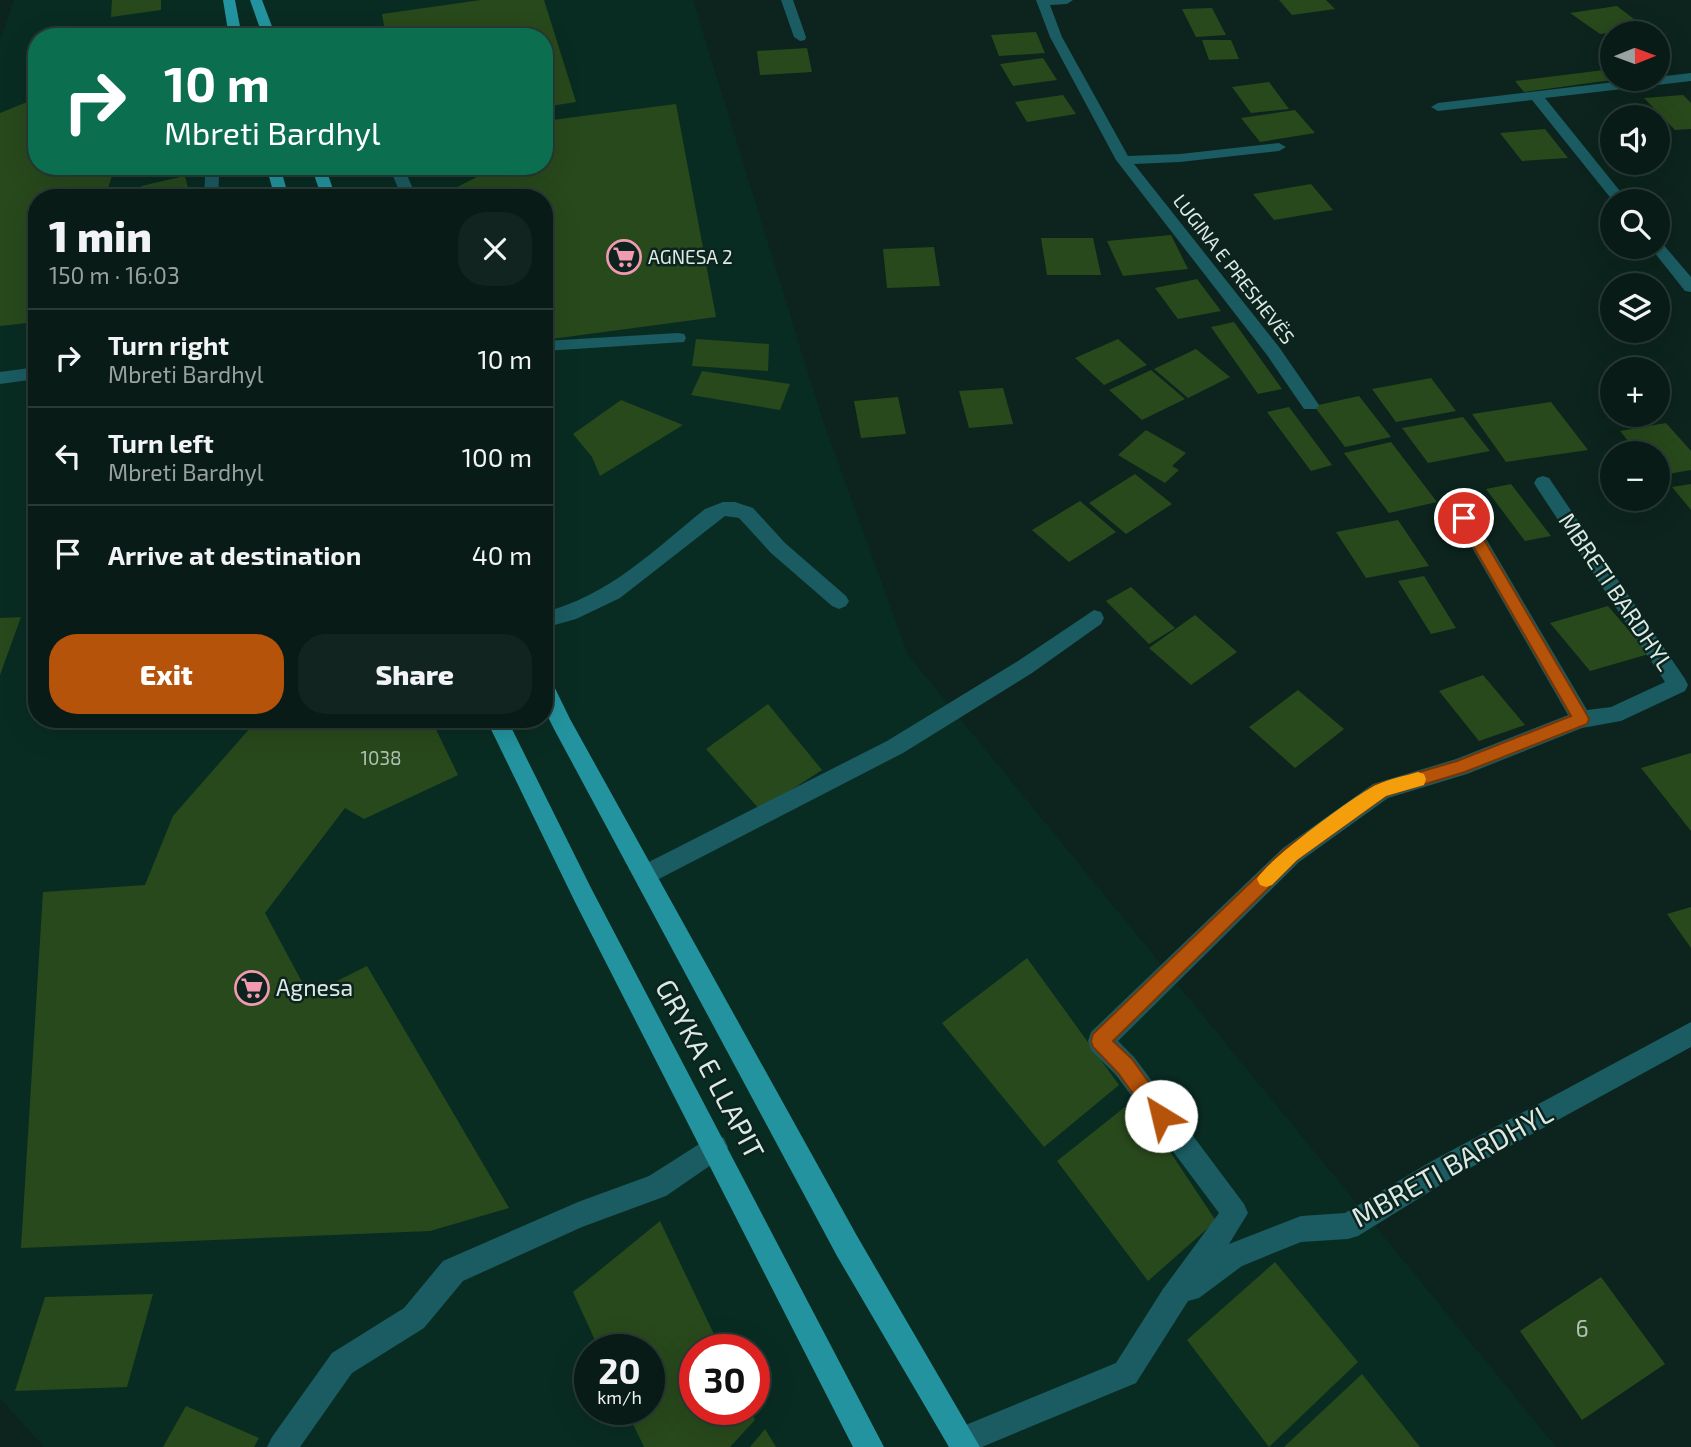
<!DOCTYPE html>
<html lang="en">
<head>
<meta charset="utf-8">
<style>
  :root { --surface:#091b16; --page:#12241f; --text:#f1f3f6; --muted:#99a1a1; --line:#293935; --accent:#b45309 }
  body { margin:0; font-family:"Exo 2",sans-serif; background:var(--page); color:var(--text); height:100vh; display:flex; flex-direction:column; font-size:26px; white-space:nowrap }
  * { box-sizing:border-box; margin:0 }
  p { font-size:23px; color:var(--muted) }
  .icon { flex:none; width:38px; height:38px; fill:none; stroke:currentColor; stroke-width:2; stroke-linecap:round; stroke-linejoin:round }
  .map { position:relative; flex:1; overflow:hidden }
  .panel { position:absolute; left:28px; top:189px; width:525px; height:539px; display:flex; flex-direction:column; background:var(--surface); border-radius:28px; box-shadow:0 7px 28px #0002,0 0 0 2px var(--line) }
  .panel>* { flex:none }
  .hud { position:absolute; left:28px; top:28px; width:525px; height:147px; border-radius:28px; box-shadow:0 7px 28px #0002,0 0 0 2px var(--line); background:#0b6e4f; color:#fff; overflow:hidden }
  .needle { width:46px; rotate:89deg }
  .buttons { position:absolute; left:1600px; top:21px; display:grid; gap:14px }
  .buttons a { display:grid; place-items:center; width:70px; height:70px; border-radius:50%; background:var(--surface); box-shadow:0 7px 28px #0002,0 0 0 2px var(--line); font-size:35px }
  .speed { position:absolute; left:574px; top:1334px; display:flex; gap:14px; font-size:35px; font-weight:700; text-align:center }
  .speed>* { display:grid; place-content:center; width:91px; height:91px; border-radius:50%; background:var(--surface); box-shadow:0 7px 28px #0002,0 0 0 2px var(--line); line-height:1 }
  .speed small { font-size:18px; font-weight:400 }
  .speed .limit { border:10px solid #d22; background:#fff; color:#111 }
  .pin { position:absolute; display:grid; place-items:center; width:60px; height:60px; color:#fff; margin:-30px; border:4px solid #fff; border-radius:50%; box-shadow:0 2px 7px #0007 }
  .me { position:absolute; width:77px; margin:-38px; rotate:324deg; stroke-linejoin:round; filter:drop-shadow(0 0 5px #0008) }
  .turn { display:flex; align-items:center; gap:24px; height:147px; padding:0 21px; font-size:32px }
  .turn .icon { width:91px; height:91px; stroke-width:2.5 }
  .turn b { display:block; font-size:49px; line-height:60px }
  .round { display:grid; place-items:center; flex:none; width:74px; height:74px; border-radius:28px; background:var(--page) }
  .summary { display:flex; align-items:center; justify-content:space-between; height:119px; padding:0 21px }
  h1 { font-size:42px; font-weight:800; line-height:52px }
  .primary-button { display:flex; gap:14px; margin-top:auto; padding:14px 21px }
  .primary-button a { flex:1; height:80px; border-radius:28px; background:var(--accent); color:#fff; font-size:28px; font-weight:800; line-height:80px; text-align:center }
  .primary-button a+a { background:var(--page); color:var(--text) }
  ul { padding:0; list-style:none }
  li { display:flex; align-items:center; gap:21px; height:98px; padding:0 21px; border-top:2px solid var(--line) }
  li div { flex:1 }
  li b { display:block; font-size:26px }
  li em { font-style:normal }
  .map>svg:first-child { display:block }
</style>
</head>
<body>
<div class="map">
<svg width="1691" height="1447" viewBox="0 0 1691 1447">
  <rect width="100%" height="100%" fill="#0c241d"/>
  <path fill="#092c22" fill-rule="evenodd" d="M14 0H693L821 415 908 655 1556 1447H44L0 1398V41ZM37 37H544V166H37ZM37 198H544V719H37ZM590 1349H649V1409H590ZM695 1349H754V1409H695Z"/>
  <path fill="#28491c" d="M112 0H161V10L111 17Z
    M481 0H544L576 102 544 107V37H386L382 14Z
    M1279 0H1326L1335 9 1292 15Z
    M1617 6 1652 33H1612V36L1608 33 1600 34 1570 13Z
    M1212 8 1226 35 1196 37 1182 9Z
    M1036 32 1045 53 999 56 991 35Z
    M1202 40H1231L1239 59 1209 60Z
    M807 48 812 72 760 75 757 51Z
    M1043 58 1057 80 1013 86 1000 64Z
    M1612 69V80L1524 92 1515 81Z
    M1269 82 1289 109 1251 113 1232 87Z
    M1063 95 1076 114 1027 122 1015 102Z
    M1683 95 1691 103V129L1675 130 1644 98Z
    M37 101V166H115L105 198H37V322L0 326V113L27 102Z
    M676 104 716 317 544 340V198L433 197 444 194 492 169V166H544V121Z
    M1295 110 1315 133 1260 142 1241 118Z
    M1545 129 1568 158 1522 161 1500 133Z
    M185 176 188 188 178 191 179 198H143L141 186Z
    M1311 184 1333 210 1274 220 1253 194Z
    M1171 235 1188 269 1123 276 1107 241Z
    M1041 238H1093L1101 275H1047Z
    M934 247 940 286 887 288 883 249Z
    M1197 279 1221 311 1178 319 1155 288Z
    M1234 322 1282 389 1258 394 1211 327Z
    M696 339 769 344 768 371 692 366Z
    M1118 339 1147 365 1104 385 1075 358Z
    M1196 349 1230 377 1188 398 1154 369Z
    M1151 370 1185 399 1142 420 1109 390Z
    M702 371 790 384 780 410 691 395Z
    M1431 378 1456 411 1396 422 1372 389Z
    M1003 388 1013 424 969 428 959 391Z
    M1359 396 1391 437 1345 447 1314 406Z
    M898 397 906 434 861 438 854 401Z
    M621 400 683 425 600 476 592 457 573 434Z
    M1551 402 1588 450 1506 462 1472 414Z
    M1289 407 1332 465 1311 471 1267 412Z
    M1463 417 1490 451 1428 463 1402 428Z
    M1666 423 1691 451V470L1657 476V453H1638L1620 431Z
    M1146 430 1186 453 1172 466 1179 470 1165 483 1118 455Z
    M1391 442 1437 502 1389 513 1344 453Z
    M1135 474 1172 504 1126 534 1089 503Z
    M1511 484 1551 536 1525 541 1486 489Z
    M1691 484V510L1672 487Z
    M1080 501 1116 532 1069 562 1032 530Z
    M1398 520 1429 566 1366 578 1336 532Z
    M1424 576 1456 628 1431 634 1398 581Z
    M1131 587 1175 628 1149 644 1106 601Z
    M1608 606 1649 654 1590 671 1550 623Z
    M1195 615 1237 652 1191 685 1149 648Z
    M21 617 0 675V618Z
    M1483 675 1525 725 1479 741 1439 691Z
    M1298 690 1344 729 1295 768 1249 727Z
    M768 704 822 770 760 810 706 749Z
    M258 719H431L458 775 364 819 345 808 265 913 309 995 367 966 509 1208 430 1231 21 1248 43 892 145 885 173 816Z
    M1691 753V831L1641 768Z
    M1691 907V948L1667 914Z
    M1027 958 1119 1085 1044 1147 942 1023Z
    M1135 1099 1216 1221 1148 1281 1057 1161Z
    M660 1221 721 1349H695V1409H750L755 1420 730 1447H644L626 1409H649V1349H599L573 1292Z
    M1275 1262 1358 1362 1269 1447 1187 1340Z
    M1601 1277 1665 1364 1582 1420 1520 1331Z
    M153 1294 127 1387 15 1391 45 1297Z
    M1362 1374 1420 1447H1284Z
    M186 1406 259 1438 254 1447H163Z
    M765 1429 776 1447H750Z"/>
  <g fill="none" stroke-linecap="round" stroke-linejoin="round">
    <path fill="#1b5b62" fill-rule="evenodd" d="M781 0H793L806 37 805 40 800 41 794 37Z
      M1036 0H1073L1067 4 1050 5 1062 37 1128 156 1180 154 1279 143 1286 147 1279 151 1180 162 1134 164 1279 347 1319 405 1316 409H1304L1267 355 1116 160 1050 37Z
      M1691 73V81L1545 98 1628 201H1613L1532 100 1438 111 1431 107 1438 103Z
      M210 166H224L219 177 218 198H204L205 177Z
      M389 166H403L417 198H402Z
      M1657 241 1662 243 1691 277V292L1685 291 1650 247H1657Z
      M678 333 684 334 686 338 684 342 544 351V341Z
      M37 367V379L0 384V372Z
      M1543 476 1549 478 1685 679 1688 685 1685 691 1621 721 1582 728 1467 774 1388 798 1299 862 1118 1041 1134 1057 1244 1204 1248 1213 1229 1244 1301 1216 1345 1213 1432 1161 1691 1022V1047L1450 1179 1358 1236 1348 1239 1301 1242 1242 1266 1199 1298 1188 1301 1136 1383 982 1447H949L946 1441 951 1431 1116 1363 1163 1289 1219 1213 1116 1075 1091 1050 1088 1041 1091 1032 1283 848 1373 784 1456 759 1568 715 1455 518 1457 513H1471L1587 710 1611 707 1665 682 1537 488 1534 483 1537 478Z
      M723 502H735L753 508 785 543 846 596 849 601 846 606 839 609 832 606 771 553 739 518 725 516 620 598 576 619 544 628V612C609 596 655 549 705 509Z
      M1094 610 1101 612 1104 618 1101 624 1032 673 903 753 653 882 645 885 637 882 634 875 637 868 887 741 1018 661Z
      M715 1134 724 1138 728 1147 724 1156 666 1196 582 1227 463 1281 424 1328 352 1373 300 1447H267L272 1437 332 1353 404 1308 443 1261 578 1202 649 1176Z"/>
    <path fill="#23949f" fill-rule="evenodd" d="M223 0H235L242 37H229Z
      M250 0H262L276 37H263Z
      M266 166H280L289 198H275Z
      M311 166H325L336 198H322Z
      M544 678 551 680 570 719 857 1236 980 1447H949L837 1256 554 729 544 709Z
      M486 719H507L591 888 884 1447H853L575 902Z"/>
  </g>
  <path fill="#b45309" stroke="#753606" stroke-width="2" d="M1464 513 1469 514 1587 715 1589 719 1587 724 1465 772 1386 796 1297 860 1113 1041 1132 1059 1168 1109 1171 1116 1168 1123 1161 1126 1154 1123 1118 1073 1093 1047 1091 1041 1093 1034 1285 849 1375 785 1457 761 1571 716 1457 518Z"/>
  <path fill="#f59e0b" d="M1418 772 1424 774 1426 779 1424 785 1386 796 1297 860 1272 885 1266 887 1260 885 1257 879C1266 861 1355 795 1376 785 1389 779 1404 776 1418 772Z"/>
  <defs>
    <g id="supermarket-ring" transform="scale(1.75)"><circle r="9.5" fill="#0c241d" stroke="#f29ab0" stroke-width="1.5"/><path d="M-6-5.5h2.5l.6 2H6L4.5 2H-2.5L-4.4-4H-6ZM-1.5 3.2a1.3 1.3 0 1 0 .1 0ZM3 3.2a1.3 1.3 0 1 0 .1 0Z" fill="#f29ab0"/></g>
  </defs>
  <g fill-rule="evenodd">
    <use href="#supermarket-ring" x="624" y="257"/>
    <use href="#supermarket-ring" x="252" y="988"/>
  </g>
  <g text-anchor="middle" stroke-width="5" stroke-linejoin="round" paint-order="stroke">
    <g font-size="19" fill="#dceae5" stroke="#0c241d" text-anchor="start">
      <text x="648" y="264">AGNESA 2</text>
    </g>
    <g font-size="19" fill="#dceae5" stroke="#0c241d">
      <text transform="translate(1234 269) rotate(52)" y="7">LUGINA E PRESHEVËS</text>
    </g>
    <g font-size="19" fill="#afc2b3">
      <text x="381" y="765">1038</text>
    </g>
    <g font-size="23" fill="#dceae5" stroke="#0c241d">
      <text transform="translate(1616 592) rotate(56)" y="8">MBRETI BARDHYL</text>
    </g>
    <g font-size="23" fill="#dceae5" stroke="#0c241d" text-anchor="start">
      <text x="276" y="996">Agnesa</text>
    </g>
    <g font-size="23" fill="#afc2b3">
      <text x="1582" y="1337">6</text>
    </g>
    <g font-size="28" fill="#dceae5" stroke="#0c241d">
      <text transform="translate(710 1069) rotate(62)" y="10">GRYKA E LLAPIT</text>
      <text transform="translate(1452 1165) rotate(-29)" y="10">MBRETI BARDHYL</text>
    </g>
  </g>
</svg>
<div class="buttons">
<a><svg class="needle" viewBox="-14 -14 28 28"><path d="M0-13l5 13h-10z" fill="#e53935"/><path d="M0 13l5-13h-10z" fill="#99a1a1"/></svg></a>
<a><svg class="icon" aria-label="sound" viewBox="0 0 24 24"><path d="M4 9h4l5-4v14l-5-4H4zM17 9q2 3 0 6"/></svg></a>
<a><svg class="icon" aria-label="search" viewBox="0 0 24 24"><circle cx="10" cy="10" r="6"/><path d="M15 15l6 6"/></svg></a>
<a><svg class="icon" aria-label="layers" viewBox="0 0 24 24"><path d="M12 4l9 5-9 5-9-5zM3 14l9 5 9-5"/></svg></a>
<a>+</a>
<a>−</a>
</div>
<div class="speed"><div>20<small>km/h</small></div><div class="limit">30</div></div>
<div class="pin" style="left:1464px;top:518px;background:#d93025"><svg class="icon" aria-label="arrive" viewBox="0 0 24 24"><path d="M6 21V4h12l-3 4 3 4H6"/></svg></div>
<svg class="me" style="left:1161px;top:1116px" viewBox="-20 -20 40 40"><circle r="19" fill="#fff"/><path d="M0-13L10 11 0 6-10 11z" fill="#b45309"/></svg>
<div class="hud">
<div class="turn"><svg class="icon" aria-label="right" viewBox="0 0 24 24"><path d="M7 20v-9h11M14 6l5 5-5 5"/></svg><div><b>10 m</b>Mbreti Bardhyl</div></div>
</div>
<section class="panel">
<div class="summary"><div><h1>1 min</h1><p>150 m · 16:03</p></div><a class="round"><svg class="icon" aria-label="close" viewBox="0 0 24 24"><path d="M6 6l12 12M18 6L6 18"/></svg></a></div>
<ul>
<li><svg class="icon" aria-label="right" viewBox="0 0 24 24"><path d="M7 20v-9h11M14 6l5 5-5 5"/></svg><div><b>Turn right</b><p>Mbreti Bardhyl</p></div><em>10 m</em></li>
<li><svg class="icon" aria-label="left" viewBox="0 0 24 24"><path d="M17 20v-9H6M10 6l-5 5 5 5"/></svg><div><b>Turn left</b><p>Mbreti Bardhyl</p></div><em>100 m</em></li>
<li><svg class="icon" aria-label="arrive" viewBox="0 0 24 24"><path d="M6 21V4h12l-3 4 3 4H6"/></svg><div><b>Arrive at destination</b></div><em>40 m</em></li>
</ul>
<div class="primary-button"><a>Exit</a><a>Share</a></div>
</section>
</div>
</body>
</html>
